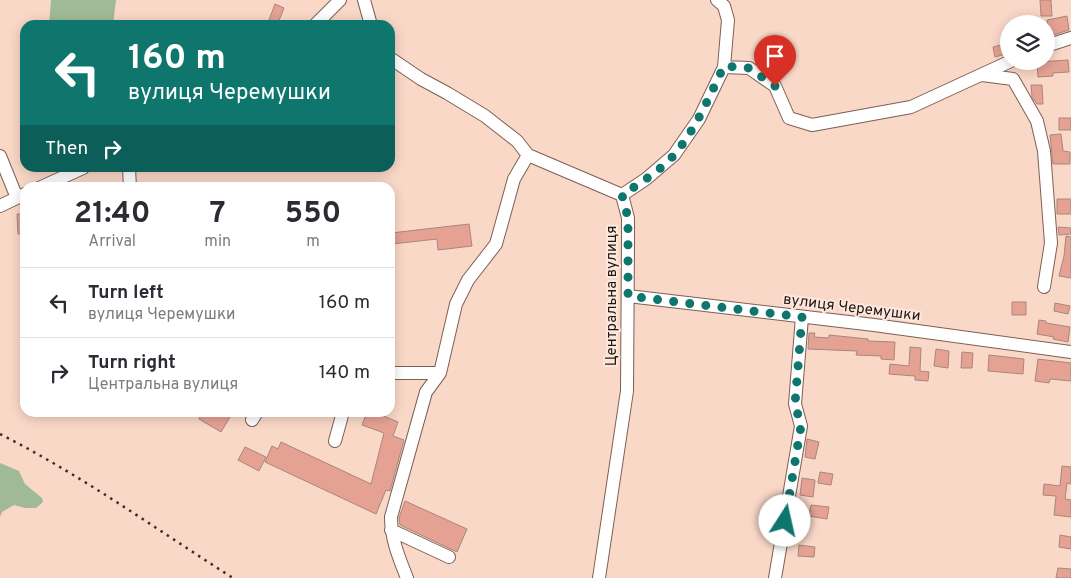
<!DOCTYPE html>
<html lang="en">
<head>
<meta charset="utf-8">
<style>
  :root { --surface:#fff; --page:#f2f2f3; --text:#2b2b33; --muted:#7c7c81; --line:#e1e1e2 }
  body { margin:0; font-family:Overpass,sans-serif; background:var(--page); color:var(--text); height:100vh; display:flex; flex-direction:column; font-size:19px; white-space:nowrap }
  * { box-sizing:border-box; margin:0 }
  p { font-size:16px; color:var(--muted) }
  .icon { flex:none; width:28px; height:28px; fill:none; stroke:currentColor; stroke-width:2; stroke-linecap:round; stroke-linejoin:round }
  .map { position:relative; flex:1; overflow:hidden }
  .side { position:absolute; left:20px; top:182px; width:375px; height:235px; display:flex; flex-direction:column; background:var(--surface); border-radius:15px; box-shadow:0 2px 12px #0003 }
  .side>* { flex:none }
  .banner { position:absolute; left:20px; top:20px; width:375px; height:152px; border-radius:15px; box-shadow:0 2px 12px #0003; background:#0f766e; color:#fff; overflow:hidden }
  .tools { position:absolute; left:1000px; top:15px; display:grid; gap:10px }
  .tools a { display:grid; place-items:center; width:55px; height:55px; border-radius:50%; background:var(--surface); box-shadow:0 2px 12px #0003; font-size:25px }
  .pin { position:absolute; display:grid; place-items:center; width:42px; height:42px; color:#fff; margin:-51px -21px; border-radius:50% 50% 50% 0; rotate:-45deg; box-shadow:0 0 5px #0007 }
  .pin .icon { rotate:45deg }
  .me { position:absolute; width:55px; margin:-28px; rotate:10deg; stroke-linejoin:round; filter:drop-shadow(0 0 4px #0008) }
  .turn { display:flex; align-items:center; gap:18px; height:105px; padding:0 25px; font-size:22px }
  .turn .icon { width:65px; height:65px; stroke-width:2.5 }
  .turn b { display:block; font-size:35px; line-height:42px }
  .then { display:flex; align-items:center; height:48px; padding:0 25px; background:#0003; gap:10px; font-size:19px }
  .eta { display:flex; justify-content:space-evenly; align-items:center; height:85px; text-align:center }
  .eta b { font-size:30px; font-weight:700; line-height:35px }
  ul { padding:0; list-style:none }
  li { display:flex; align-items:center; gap:15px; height:70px; padding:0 25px; border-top:1px solid var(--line) }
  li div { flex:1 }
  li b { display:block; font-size:19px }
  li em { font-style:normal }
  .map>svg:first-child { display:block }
</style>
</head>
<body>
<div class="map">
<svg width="1071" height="578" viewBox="0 0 1071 578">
  <rect width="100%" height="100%" fill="#fad8c8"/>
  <path fill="#a0ba97" d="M51 0H116L113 25H49Z
    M0 463 19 471 25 484 42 498 43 502 36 508H25L14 505 2 512 0 517Z"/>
  <path fill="#e5a293" stroke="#a8867e" d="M1040 0H1051L1052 16H1041Z
    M275 4 284 8 278 23 269 20Z
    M1067 16 1069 30 1050 36 1047 20Z
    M1009 43V53L995 57 993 47Z
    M1068 60 1069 72 1053 73V76L1038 77 1037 62Z
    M1031 85H1042L1043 104H1037L1032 97Z
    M1059 118H1071V130H1059Z
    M1061 134 1063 151 1070 152V164H1053L1050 135Z
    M1057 199H1071V214H1057Z
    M17 214H25V233L18 234Z
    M469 224 472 246 438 250 437 239 392 244 391 233Z
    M1058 227 1071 228V234L1059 235Z
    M1066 236 1071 237V278L1059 276 1064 256Z
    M1012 302H1026V315H1012Z
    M1055 303 1070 306 1068 314 1054 311Z
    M1039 320 1046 321V323L1070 327 1068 342 1053 339 1054 337 1037 334Z
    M809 333H815L814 337 829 338V335L868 339V341L895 342 894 360 881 359V356L856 355 857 351 808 349Z
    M910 347 921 348 920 371 929 372 928 381 915 380V376L889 374 890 364 909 366Z
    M936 349 949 351 948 368 934 366Z
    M962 352 973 353 972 368H961Z
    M989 355 1024 359 1023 374 988 371Z
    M1038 359 1071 363V381L1050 379 1049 383 1035 381Z
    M203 412H233L221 432 199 419Z
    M367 412H374L398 422 393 436 404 440 390 491 386 490 376 514 265 462 272 446 278 449 281 442 371 484 384 433 362 425Z
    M807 439 819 442 815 459 805 457Z
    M245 447 266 457 259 471 238 460Z
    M1062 466 1071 467V484L1067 483 1065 499 1071 500V517L1054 515 1056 496 1043 495 1044 484 1060 486Z
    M820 472 833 474 831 485 818 483Z
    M802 478 815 480 813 497 800 495Z
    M405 501 467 529 457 552 400 525 399 518Z
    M811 505 829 507 827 519 809 516Z
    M1060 535 1071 537V549L1059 547Z
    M799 545 815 547 814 557 798 556Z
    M1058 568 1071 569V578H1056Z"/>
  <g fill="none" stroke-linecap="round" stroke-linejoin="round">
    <g stroke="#7d5f52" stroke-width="14">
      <path id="minor" d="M364 0 371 25
        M315 25 340 0
        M1046 46 1071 38
        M390 58 421 79 447 93 485 116 517 141 528 155 622 195
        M724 67 749 68 775 86 789 118 812 125 911 107 1011 61
        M982 75 1013 79 1037 121 1044 151 1051 243 1044 287
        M0 156 17 198
        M129 168 130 188
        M39 188 83 168
        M622 195 646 179 674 155 699 119 724 67 728 20 724 6 717 0
        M0 206 25 194
        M628 296 874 325 1071 352
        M390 373H440
        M252 420 257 412
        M335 441 343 412
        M391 530 449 557
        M407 578C399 558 391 539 391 517L426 392 440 373 456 304 468 280 496 244 514 179 528 155
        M599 578 627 391 628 240V218L622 195
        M775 578 801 426 795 404 802 317"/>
    </g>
    <use href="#minor" stroke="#fff" stroke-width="12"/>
    <path stroke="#3b2c26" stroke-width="2.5" stroke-dasharray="2.5 5" stroke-linecap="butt" d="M0 434C81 475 156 529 233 578"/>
  </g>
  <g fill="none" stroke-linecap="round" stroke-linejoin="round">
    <path stroke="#0f766e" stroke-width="9" stroke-dasharray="0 16.2" d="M775 86 749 68 724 66C709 97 696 129 674 155 660 171 640 183 622 195L628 218V296L802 317 795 404 801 426 785 521"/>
  </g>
  <g text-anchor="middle" stroke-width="4" stroke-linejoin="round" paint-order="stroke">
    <g font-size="15" fill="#221611" stroke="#fde8df">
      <text transform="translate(611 296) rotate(-90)" y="5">Центральна вулиця</text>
      <text transform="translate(852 307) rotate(7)" y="5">вулиця Черемушки</text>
    </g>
  </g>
</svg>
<div class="tools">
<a><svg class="icon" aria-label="layers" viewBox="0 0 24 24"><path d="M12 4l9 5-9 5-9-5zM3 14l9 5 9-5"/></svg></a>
</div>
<div class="pin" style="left:775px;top:86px;background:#d93025"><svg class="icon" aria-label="arrive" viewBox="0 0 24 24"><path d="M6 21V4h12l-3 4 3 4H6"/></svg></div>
<svg class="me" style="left:785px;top:521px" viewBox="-20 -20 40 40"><circle r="19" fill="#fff"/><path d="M0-13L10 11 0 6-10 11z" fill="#0f766e"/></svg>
<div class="banner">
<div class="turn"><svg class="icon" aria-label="left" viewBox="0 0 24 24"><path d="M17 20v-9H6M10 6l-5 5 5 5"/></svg><div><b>160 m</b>вулиця Черемушки</div></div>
<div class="then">Then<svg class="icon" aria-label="right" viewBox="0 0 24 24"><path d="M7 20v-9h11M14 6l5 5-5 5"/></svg></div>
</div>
<section class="side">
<div class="eta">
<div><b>21:40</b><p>Arrival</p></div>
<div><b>7</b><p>min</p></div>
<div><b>550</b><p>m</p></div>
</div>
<ul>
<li><svg class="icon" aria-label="left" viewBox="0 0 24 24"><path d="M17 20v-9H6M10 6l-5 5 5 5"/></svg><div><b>Turn left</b><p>вулиця Черемушки</p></div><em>160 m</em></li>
<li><svg class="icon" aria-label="right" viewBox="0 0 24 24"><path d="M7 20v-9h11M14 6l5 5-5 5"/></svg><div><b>Turn right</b><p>Центральна вулиця</p></div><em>140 m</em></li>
</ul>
</section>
</div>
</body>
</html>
